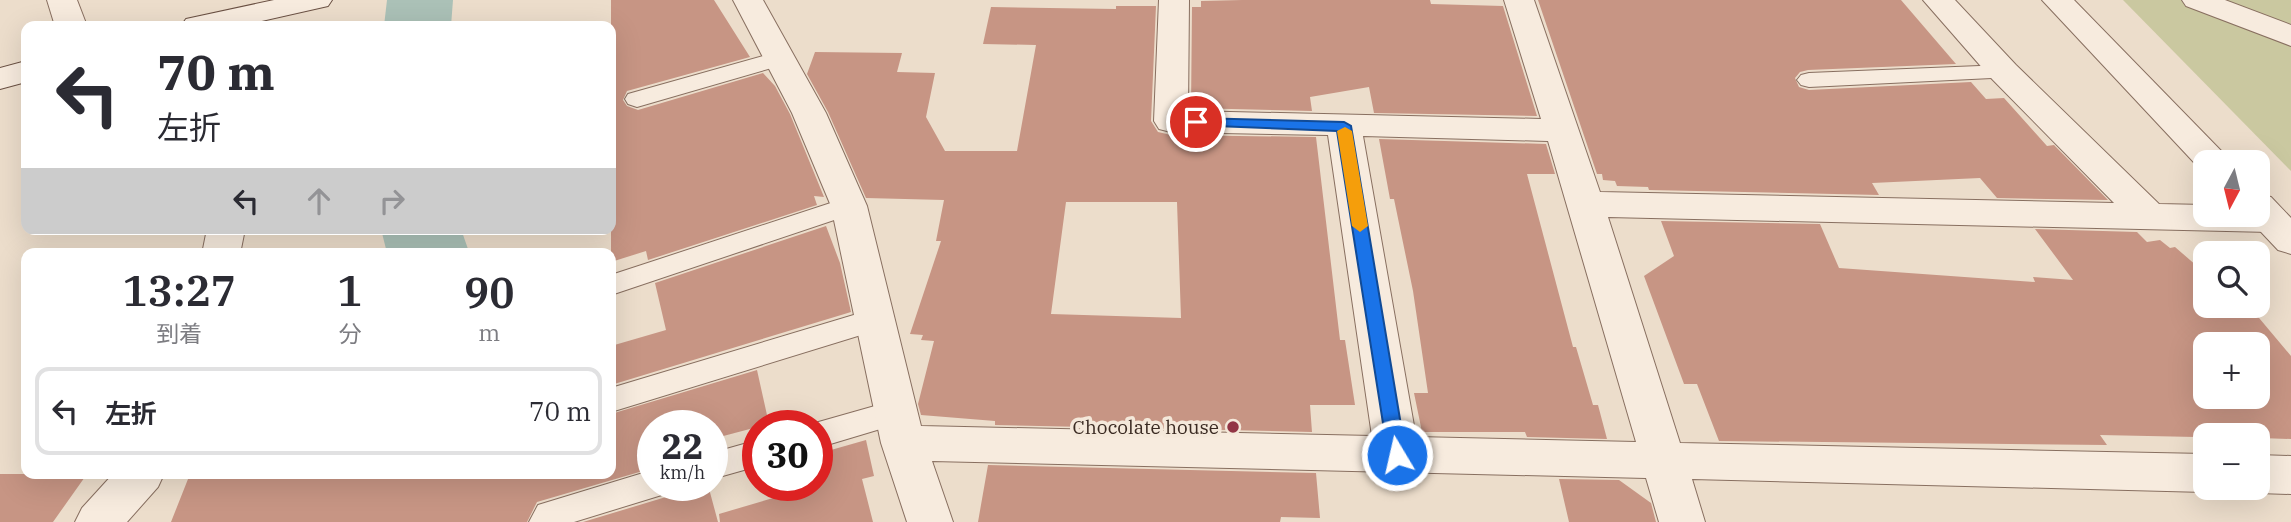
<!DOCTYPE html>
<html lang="ja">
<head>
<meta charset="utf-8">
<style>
  :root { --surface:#fff; --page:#f7f7f7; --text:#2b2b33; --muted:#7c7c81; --line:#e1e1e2 }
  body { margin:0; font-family:"IBM Plex Serif","Noto Sans JP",serif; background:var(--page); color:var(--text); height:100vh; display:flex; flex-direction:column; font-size:26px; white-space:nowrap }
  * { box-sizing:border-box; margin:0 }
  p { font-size:23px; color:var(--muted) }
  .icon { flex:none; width:38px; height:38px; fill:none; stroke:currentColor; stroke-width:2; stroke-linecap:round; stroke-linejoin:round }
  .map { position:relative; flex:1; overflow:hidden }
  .side { position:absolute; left:21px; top:248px; width:595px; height:231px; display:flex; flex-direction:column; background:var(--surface); border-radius:14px; box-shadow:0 7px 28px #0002 }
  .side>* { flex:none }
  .banner { position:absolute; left:21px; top:21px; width:595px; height:214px; border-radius:14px; box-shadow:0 7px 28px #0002; background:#fff; color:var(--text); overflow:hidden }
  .needle { width:46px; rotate:187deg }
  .controls { position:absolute; left:2193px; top:150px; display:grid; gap:14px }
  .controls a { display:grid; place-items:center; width:77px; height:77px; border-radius:14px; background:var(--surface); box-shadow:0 7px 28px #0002; font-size:35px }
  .speed { position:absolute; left:637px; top:410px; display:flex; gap:14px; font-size:35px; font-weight:700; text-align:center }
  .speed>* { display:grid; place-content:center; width:91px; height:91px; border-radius:50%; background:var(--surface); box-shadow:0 7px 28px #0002; line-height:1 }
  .speed small { font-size:18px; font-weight:400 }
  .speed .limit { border:10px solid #d22; background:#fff; color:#111 }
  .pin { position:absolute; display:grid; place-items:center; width:60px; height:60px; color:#fff; margin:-30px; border:4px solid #fff; border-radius:50%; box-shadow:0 2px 7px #0007 }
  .me { position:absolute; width:77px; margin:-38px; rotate:351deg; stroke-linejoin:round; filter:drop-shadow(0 0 5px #0008) }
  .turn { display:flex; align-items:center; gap:24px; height:147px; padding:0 21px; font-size:32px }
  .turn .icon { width:91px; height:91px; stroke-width:2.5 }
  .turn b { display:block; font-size:49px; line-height:60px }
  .lanes { display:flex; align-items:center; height:66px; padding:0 21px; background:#0003; justify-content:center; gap:35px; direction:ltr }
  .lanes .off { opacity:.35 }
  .eta { display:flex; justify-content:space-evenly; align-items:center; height:119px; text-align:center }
  .eta b { font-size:42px; font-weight:600; line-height:49px }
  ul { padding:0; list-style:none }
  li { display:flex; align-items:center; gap:21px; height:88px; margin:0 14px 10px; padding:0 7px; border:4px solid var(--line); border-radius:14px }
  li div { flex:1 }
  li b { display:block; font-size:26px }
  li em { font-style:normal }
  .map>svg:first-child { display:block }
</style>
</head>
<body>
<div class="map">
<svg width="2291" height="522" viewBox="0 0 2291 522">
  <rect width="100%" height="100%" fill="#ecddcb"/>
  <path fill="#cac8a0" d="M2123 0H2291V171Z"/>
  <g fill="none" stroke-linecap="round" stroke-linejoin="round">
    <path fill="#abc1b7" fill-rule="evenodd" d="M387 0H453L451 26H384Z
      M381 229H461L468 249 466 254H384L386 249Z"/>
  </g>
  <path fill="#c79584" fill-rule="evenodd" d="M611 0H714L750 57 627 91 623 100 627 106 638 110 763 73 775 86 790 114 824 197 814 196 817 205 648 260 646 251 611 262Z
    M1242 0H1430L1431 4 1503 6 1537 116 1374 113 1369 87 1310 97 1312 111 1191 108 1192 7H1201V1Z
    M1538 0H1901L1956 64 1808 70 1800 72 1795 78 1799 87 1809 90 1971 82 1986 99 2004 98 2047 146 2054 145 2108 200 1997 198 1980 178 1872 183 1879 195 1649 190 1648 187 1617 186 1615 181 1603 180 1602 174H1597Z
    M1116 6H1156L1151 121 1158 132 1171 135 1316 137 1340 340H1345L1355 405H1310L1312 432 995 425V421L921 415 918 404 934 341 921 340 923 335 910 334 941 241H936L944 200 866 198 828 112 807 74 815 52 902 53 897 72 935 73 926 117 945 151H1017L1036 45 983 44 991 7 1116 9ZM1066 202H1177L1181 318 1051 314Z
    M1379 139 1546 144 1555 174H1527L1573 347H1576L1593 405H1598L1607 439 1527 437 1525 432H1422L1414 393H1428L1413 291 1394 199H1390Z
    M1661 221 1820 224 1839 268 2035 282 2033 277 2073 280 2035 229 2137 232 2147 242 2160 240 2170 248 2175 247 2205 273V306H2249L2291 356V439L2205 436V440H2198L2196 437 2100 435 2107 445 1719 441 1697 384H1684L1644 276 1674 256ZM2205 345H2258V397H2205Z
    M826 226 840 263 851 312 611 385V346L666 330 655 283Z
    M757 370 769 424 712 439V425H653V468L537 502 527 522H171L190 474H611V414Z
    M866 440 874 476 862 479 873 522H720L719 514 817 485V454Z
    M988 465 1316 473 1320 518 1281 517 1280 522H978Z
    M0 474H87L53 522H0Z
    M1559 479 1619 480 1651 503 1656 522H1569Z
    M672 485H708L718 522H583L666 497Z"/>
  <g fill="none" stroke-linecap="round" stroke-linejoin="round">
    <g stroke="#886f60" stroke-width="2">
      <path id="service" d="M781 51 789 53 793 58 789 63 637 107 628 104 625 99 628 94Z
        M2004 65 2012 67 2016 72 2012 77 1809 87 1801 85 1797 80 1801 75 1809 73Z
        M849 197 858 200 862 206 858 212 611 295V275Z
        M877 308 887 311 892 319 887 327 611 412V388Z
        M896 400 907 403 912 412 907 421 817 448V425H808Z
        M758 440V466L712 479V453Z
        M653 470V485H669L665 494 574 522H529L538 505Z"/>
    </g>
    <g stroke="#886f60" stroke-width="2">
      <path id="pedestrian" d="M2182 0H2225L2291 25V46L2186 6Z"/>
    </g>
    <g stroke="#886f60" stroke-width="2">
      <path id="minor" d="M47 0H77L87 26H55Z
        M733 0H763L826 113 867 206 921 426 1372 436 1328 135 1171 132 1159 129 1154 121 1159 0H1189L1188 111 1541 119 1504 0H1534L1600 192 2114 203 1992 79 1923 0H1955L2016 65 2159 204 2205 205V215H2258V206L2283 210 2289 219 2283 228 2270 232 1608 217 1680 443 2205 454V488H2215L2205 492 1692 479 1705 522H1659L1646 478 932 461 953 522H907L881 443 831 206 792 113ZM1363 136 1548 141 1636 442 1416 437Z
        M207 229H245L240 254H202Z
        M2258 455 2291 456V494L2258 493 2245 488H2258Z
        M113 474H164L158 487 127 522H75L82 508Z"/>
    </g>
    <g stroke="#886f60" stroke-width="2">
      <path id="tertiary" d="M2042 0H2074L2233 163H2205V172L2202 171Z
        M2258 194 2271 197 2291 218V254L2278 250 2245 215H2258Z"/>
    </g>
    <g stroke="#6a5043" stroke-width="2">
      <path id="secondary" d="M274 0H332L328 6 239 26H181L186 19Z
        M26 61V82L0 89V68Z"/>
    </g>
    <use href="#service" fill="#f7ebde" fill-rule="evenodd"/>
    <use href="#pedestrian" fill="#f7ebde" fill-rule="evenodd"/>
    <use href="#minor" fill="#f7ebde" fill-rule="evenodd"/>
    <use href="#tertiary" fill="#f7ebde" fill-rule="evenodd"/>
    <use href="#secondary" fill="#f7ebde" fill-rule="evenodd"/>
  </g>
  <path fill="#1a73e8" stroke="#114b97" stroke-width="2" d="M1196 118 1344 122 1351 126 1406 455 1404 460 1397 462 1391 460 1388 455 1337 131 1191 125 1189 122Z"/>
  <path fill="#f59e0b" d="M1345 127 1352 131 1368 226 1360 232 1352 226 1337 131Z"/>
  <circle fill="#923545" stroke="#f4e8da" stroke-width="2.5" cx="1233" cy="427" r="7"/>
  <g text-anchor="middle" stroke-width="7" stroke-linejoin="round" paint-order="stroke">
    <g font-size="19" fill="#3a2a22" stroke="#f4e8da" text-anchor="end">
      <text x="1219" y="434">Chocolate house</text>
    </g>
  </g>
</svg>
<div class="controls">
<a><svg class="needle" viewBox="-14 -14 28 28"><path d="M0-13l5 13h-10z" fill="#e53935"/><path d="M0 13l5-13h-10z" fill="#7c7c81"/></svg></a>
<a><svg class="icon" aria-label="search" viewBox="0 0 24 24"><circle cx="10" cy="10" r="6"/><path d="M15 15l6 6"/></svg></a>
<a>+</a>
<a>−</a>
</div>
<div class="speed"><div>22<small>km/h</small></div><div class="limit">30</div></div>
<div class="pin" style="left:1196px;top:122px;background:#d93025"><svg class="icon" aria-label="arrive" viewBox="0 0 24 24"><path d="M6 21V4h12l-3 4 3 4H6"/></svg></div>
<svg class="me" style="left:1397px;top:455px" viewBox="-20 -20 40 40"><circle r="17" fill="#1a73e8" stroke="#fff" stroke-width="3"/><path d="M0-11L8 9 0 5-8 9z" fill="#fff"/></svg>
<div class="banner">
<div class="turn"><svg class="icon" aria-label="left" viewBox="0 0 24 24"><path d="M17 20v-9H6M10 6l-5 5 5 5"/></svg><div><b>70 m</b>左折</div></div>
<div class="lanes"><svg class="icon" aria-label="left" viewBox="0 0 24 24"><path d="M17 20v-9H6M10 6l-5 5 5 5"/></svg><svg class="icon off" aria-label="ahead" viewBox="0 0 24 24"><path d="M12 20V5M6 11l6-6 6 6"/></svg><svg class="icon off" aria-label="right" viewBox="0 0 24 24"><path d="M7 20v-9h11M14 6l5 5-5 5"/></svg></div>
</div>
<section class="side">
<div class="eta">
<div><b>13:27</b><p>到着</p></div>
<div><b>1</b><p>分</p></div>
<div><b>90</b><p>m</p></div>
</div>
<ul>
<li><svg class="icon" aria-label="left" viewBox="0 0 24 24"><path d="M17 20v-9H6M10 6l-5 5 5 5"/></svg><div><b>左折</b></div><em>70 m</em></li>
</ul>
</section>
</div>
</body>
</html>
